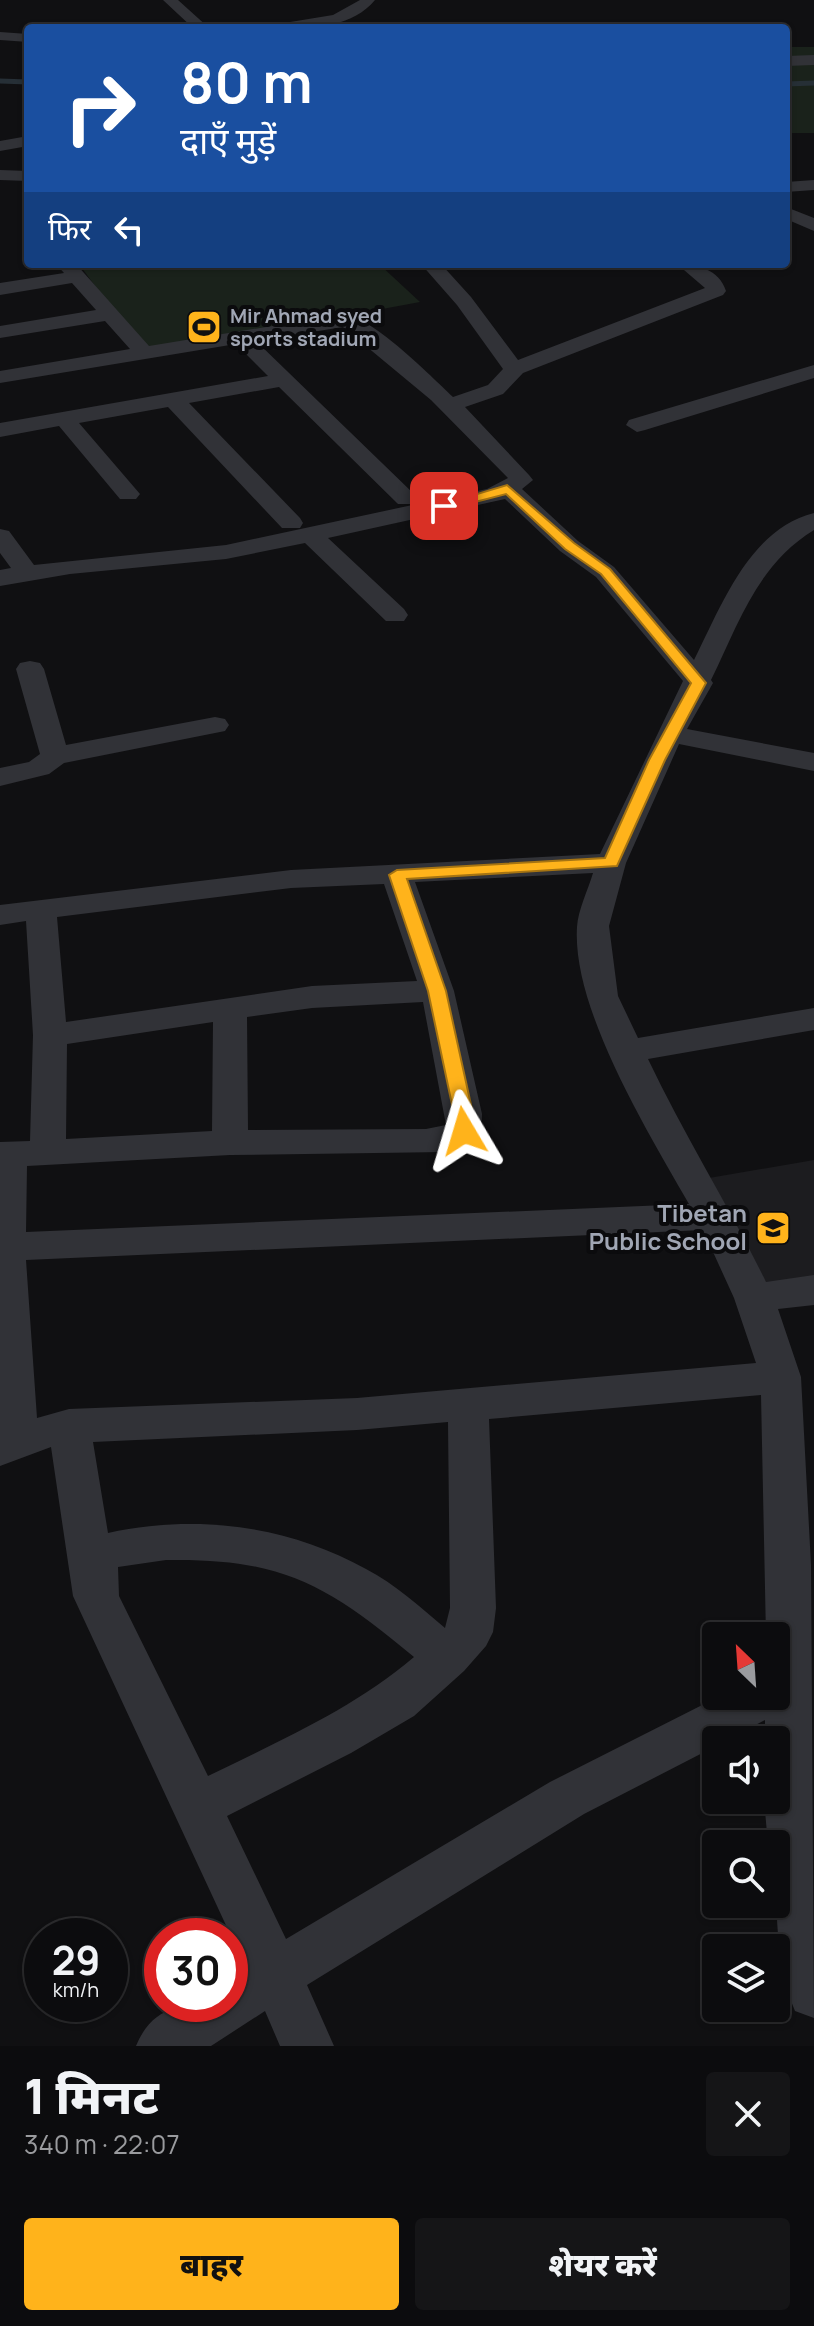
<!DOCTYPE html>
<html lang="hi">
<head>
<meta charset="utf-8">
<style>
  :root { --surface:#0c0c0e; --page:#151517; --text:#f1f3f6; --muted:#9a9b9e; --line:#2c2c2e; --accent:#ffb31b }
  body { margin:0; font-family:Manrope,"Noto Sans Devanagari",sans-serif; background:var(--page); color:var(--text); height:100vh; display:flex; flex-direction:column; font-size:30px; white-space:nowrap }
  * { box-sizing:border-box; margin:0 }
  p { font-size:26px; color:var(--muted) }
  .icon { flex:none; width:44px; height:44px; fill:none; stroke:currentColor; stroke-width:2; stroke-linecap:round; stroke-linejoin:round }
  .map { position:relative; height:2046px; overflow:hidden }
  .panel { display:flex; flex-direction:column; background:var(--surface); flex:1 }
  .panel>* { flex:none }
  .top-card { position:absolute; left:24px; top:24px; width:766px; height:244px; border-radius:8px; box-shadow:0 2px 6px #0004,0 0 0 2px var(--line); background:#1a4fa0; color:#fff; overflow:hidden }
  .needle { width:52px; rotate:335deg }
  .tools { position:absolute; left:702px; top:1622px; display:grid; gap:16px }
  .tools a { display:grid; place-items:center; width:88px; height:88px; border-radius:8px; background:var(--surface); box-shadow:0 2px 6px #0004,0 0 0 2px var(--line); font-size:40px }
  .speed { position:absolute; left:24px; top:1918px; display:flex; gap:16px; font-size:40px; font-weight:700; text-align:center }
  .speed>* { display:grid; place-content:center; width:104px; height:104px; border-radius:50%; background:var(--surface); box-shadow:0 2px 6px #0004,0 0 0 2px var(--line); line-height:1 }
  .speed small { font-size:20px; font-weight:400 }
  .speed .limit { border:12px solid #d22; background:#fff; color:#111 }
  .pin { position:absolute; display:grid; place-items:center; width:68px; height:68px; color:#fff; margin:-34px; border-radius:16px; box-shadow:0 4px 12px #0006 }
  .me { position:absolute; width:88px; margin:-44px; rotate:353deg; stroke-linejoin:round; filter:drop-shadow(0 0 6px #0008) }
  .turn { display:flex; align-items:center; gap:28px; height:168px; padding:0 24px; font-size:36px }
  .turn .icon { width:104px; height:104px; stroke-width:2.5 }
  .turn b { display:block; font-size:56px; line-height:68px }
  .then { display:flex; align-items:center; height:76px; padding:0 24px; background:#0003; gap:16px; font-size:30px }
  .round { display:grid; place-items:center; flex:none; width:84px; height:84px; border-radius:8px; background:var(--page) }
  .head { display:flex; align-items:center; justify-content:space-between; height:136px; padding:0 24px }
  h1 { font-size:48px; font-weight:800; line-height:60px }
  .button { display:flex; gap:16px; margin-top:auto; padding:16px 24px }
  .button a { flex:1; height:92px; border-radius:8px; background:var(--accent); color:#111; font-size:32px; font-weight:800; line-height:92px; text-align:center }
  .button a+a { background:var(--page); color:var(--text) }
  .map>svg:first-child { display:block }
</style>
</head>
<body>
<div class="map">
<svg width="814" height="2046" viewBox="0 0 814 2046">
  <rect width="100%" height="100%" fill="#101012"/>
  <path fill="#1c1c1f" d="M814 1160V1278L759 1286 709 1178Z"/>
  <path fill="#1a221b" d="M786 47H814V133H786Z
    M79 264H379L420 302 144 353Z"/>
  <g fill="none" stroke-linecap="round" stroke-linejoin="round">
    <path stroke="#262f36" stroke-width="5" d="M0 81 28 82
      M786 84 814 83"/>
    <path fill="#313237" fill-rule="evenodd" d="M163 0H178L209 28H193Z
      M360 0H375C350 30 307 28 271 28L278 24 333 15Z
      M0 32 28 34V42L0 40Z
      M814 55V65L786 66V56Z
      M28 136V146L0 151V141Z
      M0 170 28 171V181L0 180Z
      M814 180V190L786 192V182Z
      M786 207 814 218V231L786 219Z
      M56 264H76L149 346 346 314C376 321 429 374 453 397L488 385 503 369 457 305 421 264H441L471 297 518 360 705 288 677 264C697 264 719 269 726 291L723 295 523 373 503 394 465 407 529 475 533 480 522 489 578 541 614 567 694 660C721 607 749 529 814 513V530C757 565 739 623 711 680L713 683 687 729 814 753V771L679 744 626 863 609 926 618 996 638 1038 814 1008V1030L648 1059C684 1135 729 1206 766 1282L814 1275V1305L778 1309 801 1377 811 1565 814 2018 795 2011C774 1960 776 1898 776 1844H768L764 1800H776V1740H765V1720L727 1740H716V1746L584 1814 307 1985 334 2046H280L265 2011 211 2046H136C154 2002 188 2004 230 2004V1972L244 1964 73 1596 51 1447 0 1466V1142L30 1141 33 1035 26 921 0 925V905L291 870 600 854 683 681 596 577 560 551 505 499 328 538 404 609 408 615 404 621H386L305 543 226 559 70 574 0 586V570L11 568 0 553V529L9 531 34 565 226 545 487 489 508 478 431 400 343 327 256 341 414 494 418 499 414 504H398L279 387 189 403 300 518 303 523 300 528H282L168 407 79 423 140 494 136 499H120L59 426 0 437V423L268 376 236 344 0 383V371L130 349 105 321 0 338V326L96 310 72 283 0 295V283L64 273ZM593 873C588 890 578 910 577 927 572 1009 648 1132 689 1204L26 1232 27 1166 230 1155 444 1152C470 1145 482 1143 482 1114L454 991 415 882ZM384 884 417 981 312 986 66 1022 57 917 291 888ZM423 1002 446 1125 426 1129 248 1130 247 1017 312 1008ZM213 1022 212 1131 66 1139 67 1044ZM703 1230 734 1298 756 1363 357 1398 69 1409 37 1418 26 1260ZM761 1395 766 1636H776V1696H720L550 1782 286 1939 227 1816 351 1753 414 1716 464 1671 486 1646 493 1632 496 1608 489 1419ZM448 1422 450 1608 445 1628C420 1607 395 1584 366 1569 287 1525 196 1514 108 1533L93 1442 357 1430ZM166 1560C283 1558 327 1585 414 1657 353 1709 279 1741 208 1776L119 1596 118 1567Z
      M814 365V378L645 430 637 432 626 425 629 420Z
      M30 661 40 663 44 669 66 745 215 717 225 719 229 725 225 731 215 733 64 763 49 774 0 786V768L29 762 40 754 16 669 20 663Z"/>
  </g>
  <path fill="#ffb31b" stroke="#a67412" stroke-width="2" d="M507 485 574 543 610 569 706 683 665 760 617 866 407 879 446 991 473 1114 474 1131 464 1138 454 1131V1114L428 991 389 875 397 870 605 858 649 760 691 683 601 574 565 549 506 494 444 510 437 506Z"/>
  <defs>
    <g id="stadium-square" transform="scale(1.8)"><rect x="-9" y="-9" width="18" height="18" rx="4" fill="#ffb31b" stroke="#0b0b0d"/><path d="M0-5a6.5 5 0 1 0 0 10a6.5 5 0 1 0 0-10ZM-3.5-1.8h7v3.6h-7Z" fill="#111"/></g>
    <g id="school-square" transform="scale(1.8)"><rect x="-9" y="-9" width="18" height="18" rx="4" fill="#ffb31b" stroke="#0b0b0d"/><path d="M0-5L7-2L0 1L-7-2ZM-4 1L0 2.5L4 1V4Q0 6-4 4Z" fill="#111"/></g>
  </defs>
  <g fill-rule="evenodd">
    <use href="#stadium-square" x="204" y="327"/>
    <use href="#school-square" x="773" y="1228"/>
  </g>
  <g text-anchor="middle" stroke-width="8" stroke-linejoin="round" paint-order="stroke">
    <g font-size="20" font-weight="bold" fill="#a0a6b4" stroke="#0b0b0d" text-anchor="start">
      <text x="230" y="323">Mir Ahmad syed<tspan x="230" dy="23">sports stadium</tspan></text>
    </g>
    <g font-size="24" font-weight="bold" fill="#a0a6b4" stroke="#0b0b0d" text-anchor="end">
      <text x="747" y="1222">Tibetan<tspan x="747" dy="28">Public School</tspan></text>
    </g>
  </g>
</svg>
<div class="tools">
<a><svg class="needle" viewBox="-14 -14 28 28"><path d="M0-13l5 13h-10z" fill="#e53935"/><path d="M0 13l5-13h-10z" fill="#9a9b9e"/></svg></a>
<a><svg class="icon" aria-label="sound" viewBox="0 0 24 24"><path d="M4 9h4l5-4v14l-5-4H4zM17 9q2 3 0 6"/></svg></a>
<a><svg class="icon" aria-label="search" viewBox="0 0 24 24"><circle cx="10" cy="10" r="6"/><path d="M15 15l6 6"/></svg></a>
<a><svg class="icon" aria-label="layers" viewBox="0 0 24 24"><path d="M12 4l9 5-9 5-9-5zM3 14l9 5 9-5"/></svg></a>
</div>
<div class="speed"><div>29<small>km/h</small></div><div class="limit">30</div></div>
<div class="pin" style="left:444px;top:506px;background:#d93025"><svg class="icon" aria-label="arrive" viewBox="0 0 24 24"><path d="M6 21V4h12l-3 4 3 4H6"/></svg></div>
<svg class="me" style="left:464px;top:1131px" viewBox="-20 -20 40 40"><path d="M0-17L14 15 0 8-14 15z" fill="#ffb31b" stroke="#fff" stroke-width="4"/></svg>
<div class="top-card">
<div class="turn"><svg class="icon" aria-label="right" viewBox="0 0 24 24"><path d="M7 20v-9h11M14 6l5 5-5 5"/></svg><div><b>80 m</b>दाएँ मुड़ें</div></div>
<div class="then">फिर<svg class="icon" aria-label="left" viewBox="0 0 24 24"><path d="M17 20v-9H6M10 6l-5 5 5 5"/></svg></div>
</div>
</div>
<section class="panel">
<div class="head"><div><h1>1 मिनट</h1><p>340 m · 22:07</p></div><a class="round"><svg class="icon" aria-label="close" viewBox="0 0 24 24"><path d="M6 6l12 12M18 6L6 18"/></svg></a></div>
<div class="button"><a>बाहर</a><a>शेयर करें</a></div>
</section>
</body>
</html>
